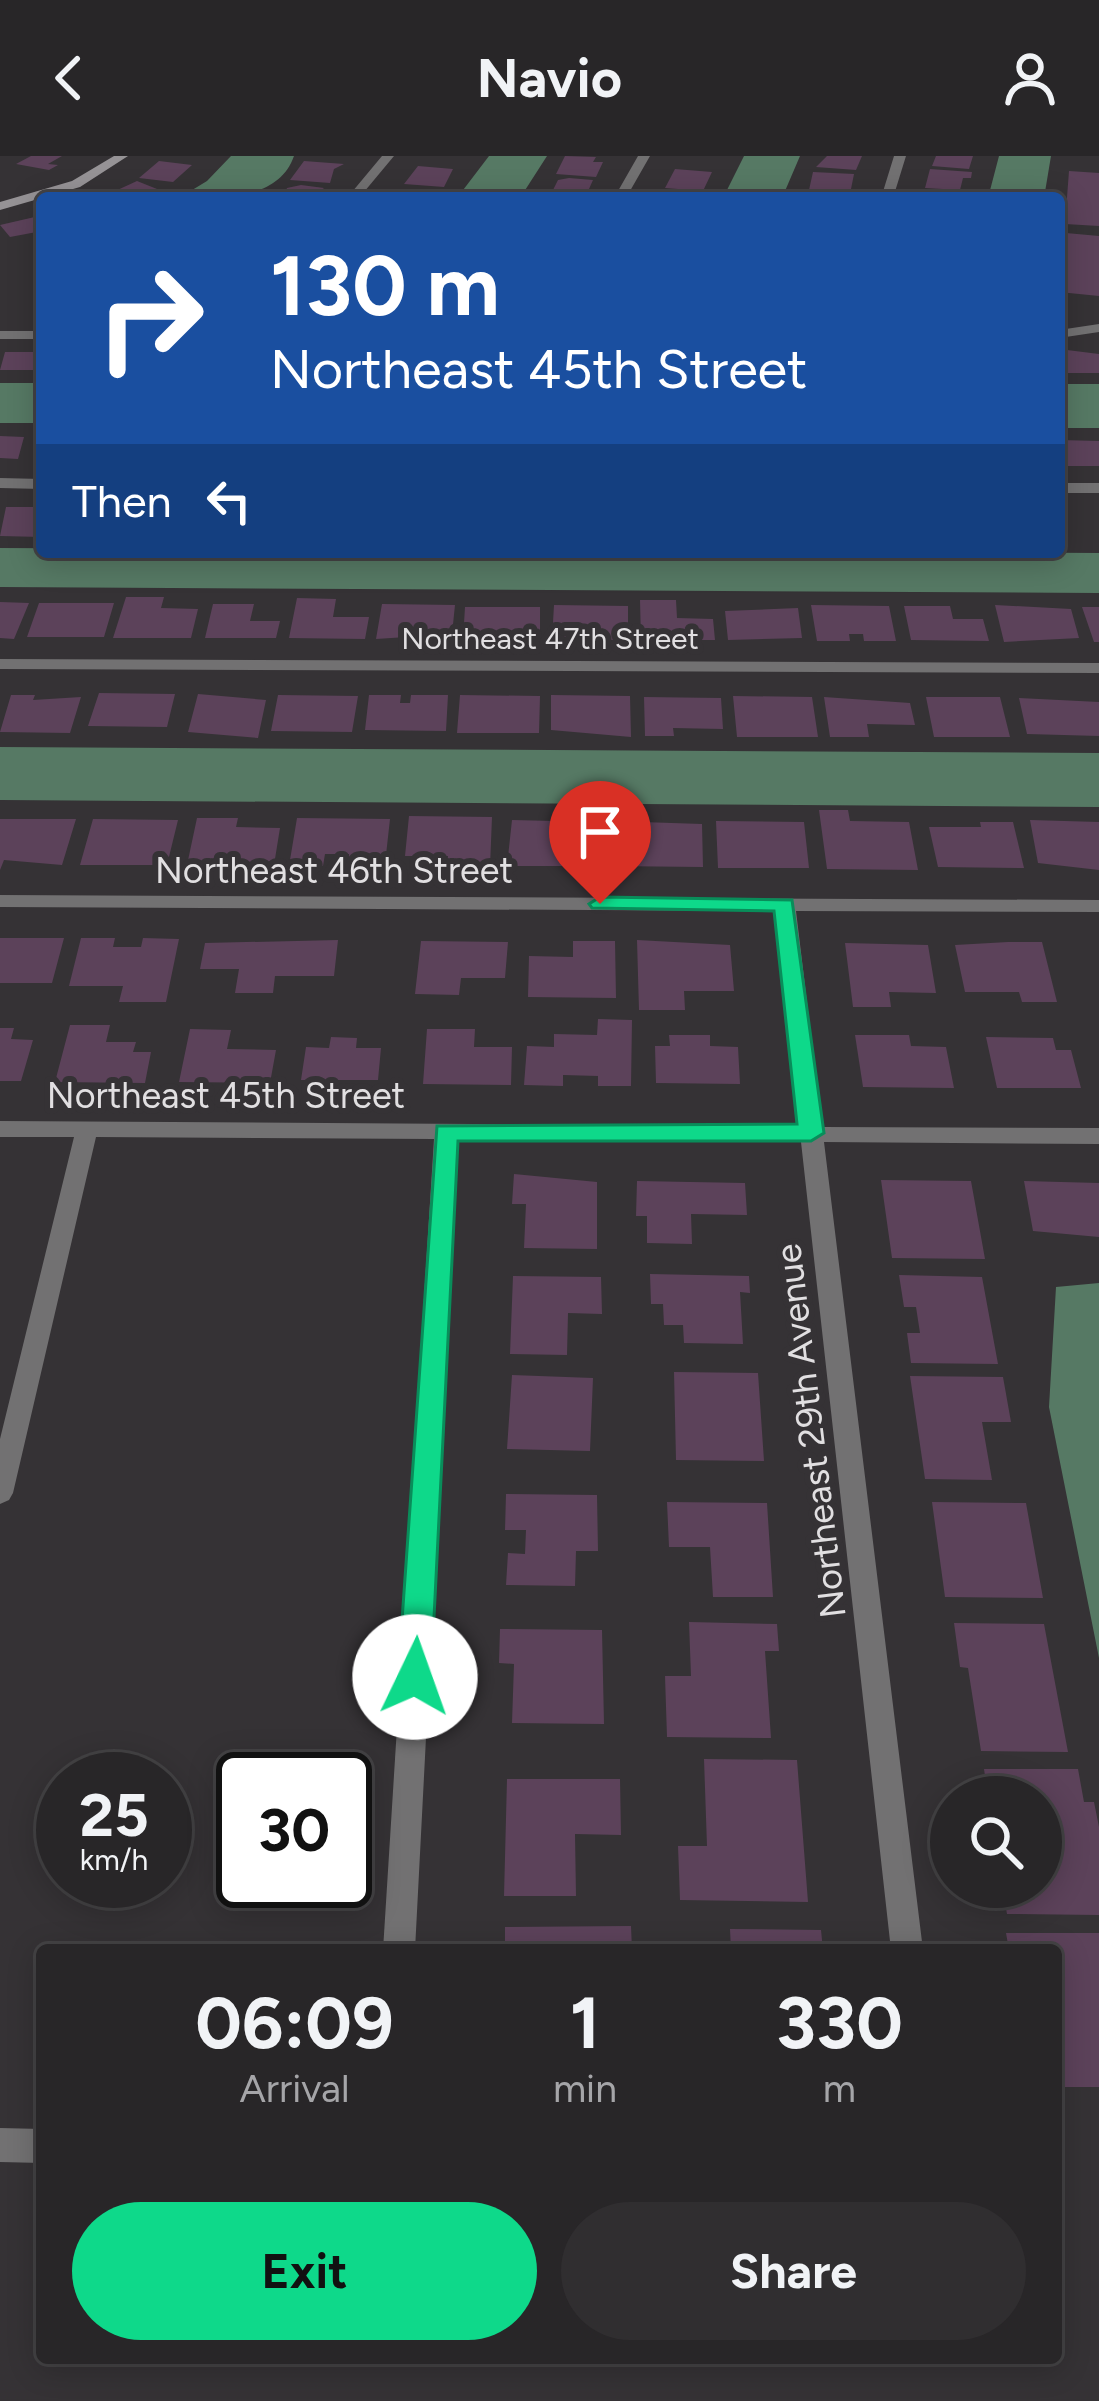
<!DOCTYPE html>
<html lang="en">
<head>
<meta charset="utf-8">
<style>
  :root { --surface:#282628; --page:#302e30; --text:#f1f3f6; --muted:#a5a5a8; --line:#444345; --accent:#0ed98a }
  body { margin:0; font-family:Figtree,sans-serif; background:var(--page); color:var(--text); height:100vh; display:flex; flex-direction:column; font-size:45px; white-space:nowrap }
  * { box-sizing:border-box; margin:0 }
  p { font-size:39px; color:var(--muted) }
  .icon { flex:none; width:66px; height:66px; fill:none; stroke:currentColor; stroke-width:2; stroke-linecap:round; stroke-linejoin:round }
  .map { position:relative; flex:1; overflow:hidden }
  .details { position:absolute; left:36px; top:1788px; width:1026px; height:420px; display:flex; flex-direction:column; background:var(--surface); border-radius:12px; box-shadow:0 6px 30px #0003,0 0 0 3px var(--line) }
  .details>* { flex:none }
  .top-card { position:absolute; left:36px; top:36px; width:1029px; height:366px; border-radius:12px; box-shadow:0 6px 30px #0003,0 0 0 3px var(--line); background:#1a4fa0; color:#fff; overflow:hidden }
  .tools { position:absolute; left:930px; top:1620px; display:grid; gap:24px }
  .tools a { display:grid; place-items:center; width:132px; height:132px; border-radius:50%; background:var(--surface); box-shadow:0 6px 30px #0003,0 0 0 3px var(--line); font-size:60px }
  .speed { position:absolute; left:36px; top:1596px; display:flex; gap:24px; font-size:60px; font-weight:700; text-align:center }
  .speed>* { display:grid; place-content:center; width:156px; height:156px; border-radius:50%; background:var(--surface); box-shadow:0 6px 30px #0003,0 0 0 3px var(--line); line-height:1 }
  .speed small { font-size:30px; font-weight:400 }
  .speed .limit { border:6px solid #111; border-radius:18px; background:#fff; color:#111 }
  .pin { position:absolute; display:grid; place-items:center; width:102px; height:102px; color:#fff; margin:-123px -51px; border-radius:50% 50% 50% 0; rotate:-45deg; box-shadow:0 0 12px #0007 }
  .pin .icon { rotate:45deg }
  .me { position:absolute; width:132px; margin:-66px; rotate:3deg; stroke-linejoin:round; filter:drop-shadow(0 0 9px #0008) }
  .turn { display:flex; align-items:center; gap:42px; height:252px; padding:0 36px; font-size:54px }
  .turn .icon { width:156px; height:156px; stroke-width:2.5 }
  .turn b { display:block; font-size:84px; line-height:102px }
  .then { display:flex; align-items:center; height:114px; padding:0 36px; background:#0003; gap:24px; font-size:45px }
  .eta { display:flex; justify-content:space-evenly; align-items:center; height:204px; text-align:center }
  .eta b { font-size:72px; font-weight:700; line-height:84px }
  .action { display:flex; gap:24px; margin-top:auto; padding:24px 36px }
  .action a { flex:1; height:138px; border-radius:72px; background:var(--accent); color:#111; font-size:48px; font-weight:700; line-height:138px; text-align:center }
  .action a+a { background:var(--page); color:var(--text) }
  header { display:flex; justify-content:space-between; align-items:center; height:156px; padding:0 36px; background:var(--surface); font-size:54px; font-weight:700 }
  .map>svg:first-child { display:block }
</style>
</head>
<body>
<header><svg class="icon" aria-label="back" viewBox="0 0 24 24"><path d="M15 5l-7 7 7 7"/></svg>Navio<svg class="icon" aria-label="person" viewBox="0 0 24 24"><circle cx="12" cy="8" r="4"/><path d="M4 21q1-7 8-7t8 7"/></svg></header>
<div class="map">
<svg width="1099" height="2245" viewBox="0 0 1099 2245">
  <rect width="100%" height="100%" fill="#353235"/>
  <path fill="#567964" d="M231 0H294C278 46 217 42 179 42L207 25Z
    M489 0H547L520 42H457Z
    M744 0H800L782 42H723Z
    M999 0H1051L1044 42H988Z
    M0 227H42V267H0Z
    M1059 228H1099V272H1059Z
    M0 392 1099 397V437L0 431Z
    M0 591 1099 597V651L0 644Z
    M1099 1127V1502L1049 1251 1056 1131Z"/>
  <path fill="#5c425a" d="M31 0H62L48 8 58 9 49 14 16 8Z
    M565 0 596 1 593 6H603L596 21 556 18Z
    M827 0H862L856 14 816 11Z
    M936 0H973L969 13 932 10Z
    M159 5 192 9 173 26 139 22Z
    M304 5 344 8 334 13 330 27 290 24Z
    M418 10 453 13 444 31 404 28Z
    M675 13 712 16 703 35 665 32Z
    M930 13 972 16 971 22H963L960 34 925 32Z
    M1069 15 1099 17V70L1065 68Z
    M813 16 854 18 851 33 809 34Z
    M558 24 569 22 593 24 585 42 550 40Z
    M137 25 157 33 130 42H100Z
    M301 29 324 32 312 42H283L287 32Z
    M39 60 42 75 10 81 0 69Z
    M1066 77 1099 80V140L1059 136Z
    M1059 193 1099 198V217H1059Z
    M5 196H42V214H0Z
    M0 280 24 281 18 303 0 302Z
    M1059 284 1099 285V310H1065Z
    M6 351H42V381L0 380Z
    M126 441H164L161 452 198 453 191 482H113Z
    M297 442 336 443 333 461H369L365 483 289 482Z
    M640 444H676L677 462 713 463 715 484H641Z
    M0 446 29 447 14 483 0 482Z
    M39 447H114L104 481H27Z
    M213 448H254L250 465H280L276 482H205Z
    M382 448 455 449 452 478 376 483Z
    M554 449 628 450V484H552Z
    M811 449 889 450 896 485H864L863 478H849L850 485H817Z
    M995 449 1071 453 1079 482 1004 486Z
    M904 450H950L953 463H983L989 485 911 484Z
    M465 451H540V484H463Z
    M1082 451H1099V486H1094Z
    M798 452 802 482 728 484 725 455Z
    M99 537 175 538 167 571 88 570Z
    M198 538 266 544 258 582 188 576Z
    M11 539H35L33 544 81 541 70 577 0 576Z
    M278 539 358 540 352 576 271 575Z
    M369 539H401L400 547H410L411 539H448L446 575 365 574Z
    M460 539 540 540 539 577H457Z
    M551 539 630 540 631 581 551 574Z
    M733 540 812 541 818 581H737Z
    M644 541 721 542 723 573 673 572 674 580H645Z
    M824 541 910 547 915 569 867 568 869 581H830Z
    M926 541H1000L1010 581H934Z
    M1019 542 1099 546V580L1027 578Z
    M819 654H848L850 665 909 666 918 714 827 713Z
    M409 660 492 661 490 711H447L448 700H405Z
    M197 662H238L236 671 280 672 274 709H187Z
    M297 662 390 663 385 708H348L349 698H325L323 710H289Z
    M0 663H76L62 709 4 704 0 714Z
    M93 663 178 664 167 709H80Z
    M512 664 595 666 593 710H507Z
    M1030 664 1099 666V714L1038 707Z
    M612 665 702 668 703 711 610 710Z
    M716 665 804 666 809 712H718Z
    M980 666H1013L1024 712 938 711 929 671H981Z
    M0 782H64L52 827H0Z
    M81 782H115L113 791H141L143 782 179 783 166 846H119L123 830H69Z
    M338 784 334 820H275L273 837H235L239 813H200L205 787Z
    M637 784 730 789 734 835H684L685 854H639Z
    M421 785 508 786 505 822H461L459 839 415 838Z
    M573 785H615L616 842 528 841 529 800 573 801Z
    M1008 786H1042L1057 846H1022L1019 836H965L955 789Z
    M845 787 928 789 936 837 889 836 891 851H853Z
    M598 863 632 864 631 930H598V920L563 919V930L524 929 527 890 554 891V878L597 879Z
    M70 869H110L106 886H136L133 896H151L145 927 55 926Z
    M0 872H14L11 883 33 884 21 925H0Z
    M190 873 231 874 227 893 276 894 270 927 179 926Z
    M427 873H475L474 891H512L511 929 423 928Z
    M669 879H710V890L738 891 740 928 656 927 655 890H670Z
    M855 879H909L911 890 946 891 954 932 863 931Z
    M331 881 357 882 356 892H381L378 924H301L306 891 329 892Z
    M986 881 1053 882 1056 894H1071L1081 932H997Z
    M514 1018 597 1026V1093L524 1092 526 1048H512Z
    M881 1024 971 1025 985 1103 892 1102Z
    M637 1025 745 1027 747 1059 691 1058 692 1088 647 1087V1060H636Z
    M1024 1025 1099 1027V1081L1033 1075Z
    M650 1118 749 1120 750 1137 740 1136 743 1188 684 1187 683 1169H664L663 1148H651Z
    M899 1119 982 1121 998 1208 911 1207 907 1177H920L916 1151H904Z
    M513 1120 601 1121 602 1158 568 1157 567 1199 510 1198Z
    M674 1216 758 1217 764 1305 676 1304Z
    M512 1219 593 1222 590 1295 507 1293Z
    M910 1220 1003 1221 1011 1266H982L992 1324 925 1323Z
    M506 1338 597 1339 598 1395H576L575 1430 506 1429 508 1397 525 1398 526 1374H505Z
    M667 1346 767 1347 773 1441H713L710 1391H669Z
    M932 1346 1026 1347 1043 1442 945 1441Z
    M689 1466 777 1468 779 1495H765L771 1582 667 1581 665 1520H691Z
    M954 1467 1044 1468 1068 1596 981 1595 968 1512 960 1511Z
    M500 1473 602 1474 604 1568 512 1567 514 1508 499 1507Z
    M704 1603 797 1604 808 1746 680 1744 678 1690H707Z
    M984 1613H1078L1084 1646H1094L1099 1671V1759L1007 1758 1002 1731H1041V1641H988Z
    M507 1623H620L621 1679 575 1678 576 1740H504Z
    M631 1770 632 1794H505V1771Z
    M730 1773 821 1774 823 1794H731Z
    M1006 1777H1099V1931H1056V1794H1009Z"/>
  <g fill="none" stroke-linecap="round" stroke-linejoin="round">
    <path fill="#727172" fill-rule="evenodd" d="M382 0H394L359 42H347Z
      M638 0H650L626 42H614Z
      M894 0H906L893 42H881Z
      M1099 168V176L1059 182V174Z
      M0 175H42V183H0Z
      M0 322 42 323V333L0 332Z
      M1059 327H1099V337H1059Z
      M0 503 1099 507V517L0 513Z
      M0 739 1099 744V756L796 755 822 971 1099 972V988L824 986 923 1794H891L801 986 457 984 415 1794H383L434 983 96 981 13 1337 9 1344 0 1348V1283L74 981H0V965L800 970 776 755 0 751Z
      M0 1972 42 1973V2007L0 2006Z"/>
    <path fill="#969396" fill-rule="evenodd" d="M114 0H128L80 31 0 54V46L72 25Z"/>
  </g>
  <path fill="#0ed98a" stroke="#098d5a" stroke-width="3" d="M600 741 792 744 824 977 811 985H458L431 1521 426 1531H403L398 1521 437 970 797 968 774 755 592 752 589 748Z"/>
  <g text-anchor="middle" stroke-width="12" stroke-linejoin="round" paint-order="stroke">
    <g font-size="30" fill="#e1dfe1" stroke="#353235">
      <text x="550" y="493">Northeast 47th Street</text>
    </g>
    <g font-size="36" fill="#e1dfe1" stroke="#353235">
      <text x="334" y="727">Northeast 46th Street</text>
      <text x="226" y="952">Northeast 45th Street</text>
      <text transform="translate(810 1275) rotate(-97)" y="13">Northeast 29th Avenue</text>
    </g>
  </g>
</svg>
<div class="tools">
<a><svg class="icon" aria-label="search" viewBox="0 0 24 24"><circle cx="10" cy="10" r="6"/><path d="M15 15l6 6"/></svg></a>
</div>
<div class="speed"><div>25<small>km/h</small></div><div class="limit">30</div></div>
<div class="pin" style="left:600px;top:748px;background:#d93025"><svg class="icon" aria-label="arrive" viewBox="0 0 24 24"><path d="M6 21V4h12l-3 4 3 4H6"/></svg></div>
<svg class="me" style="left:415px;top:1521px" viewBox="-20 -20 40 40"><circle r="19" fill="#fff"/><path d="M0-13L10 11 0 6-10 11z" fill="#0ed98a"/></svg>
<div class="top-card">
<div class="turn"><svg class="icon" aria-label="right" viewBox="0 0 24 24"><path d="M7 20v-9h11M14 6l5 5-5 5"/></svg><div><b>130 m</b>Northeast 45th Street</div></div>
<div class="then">Then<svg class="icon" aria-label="left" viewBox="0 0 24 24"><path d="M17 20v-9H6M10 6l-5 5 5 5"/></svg></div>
</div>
<section class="details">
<div class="eta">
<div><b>06:09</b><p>Arrival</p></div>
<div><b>1</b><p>min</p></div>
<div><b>330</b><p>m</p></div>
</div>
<div class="action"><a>Exit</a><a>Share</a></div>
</section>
</div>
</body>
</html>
